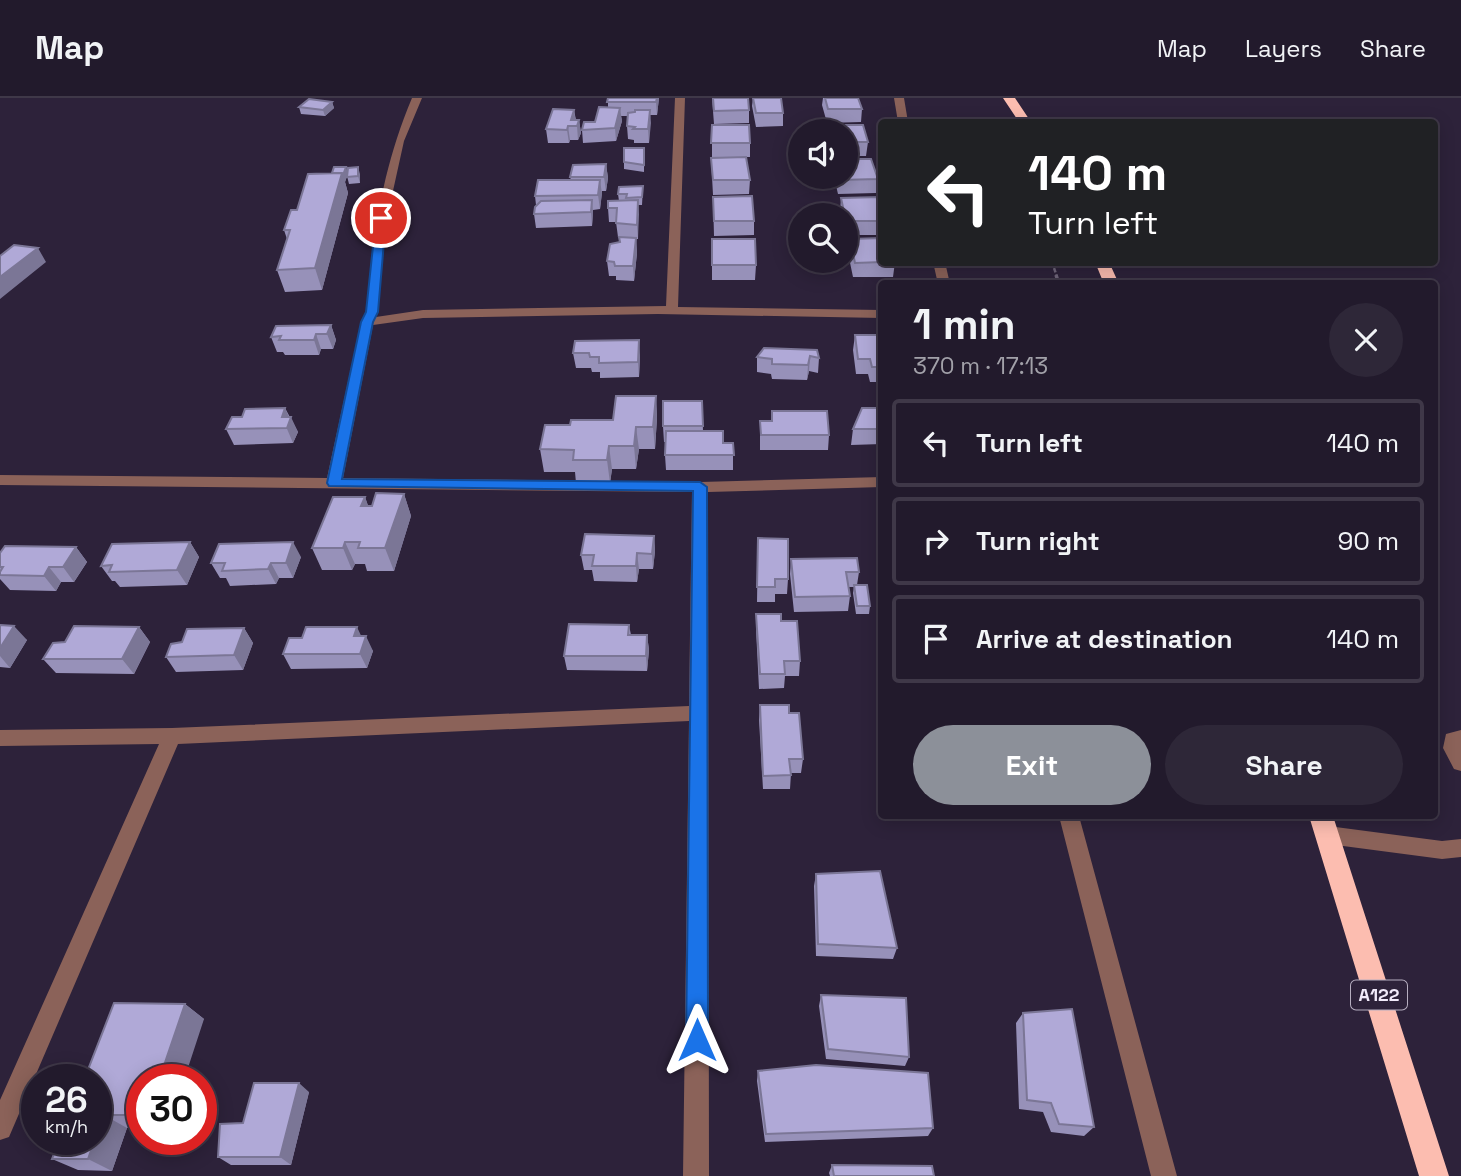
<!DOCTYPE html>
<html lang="en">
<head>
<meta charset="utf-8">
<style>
  :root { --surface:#221a2c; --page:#2e2738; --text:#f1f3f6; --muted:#a2a1a9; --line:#3f3848; --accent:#8c9099 }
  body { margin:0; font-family:"Space Grotesk",sans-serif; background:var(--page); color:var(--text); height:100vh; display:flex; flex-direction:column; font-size:26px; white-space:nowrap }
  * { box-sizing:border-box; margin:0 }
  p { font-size:23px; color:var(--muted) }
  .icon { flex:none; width:38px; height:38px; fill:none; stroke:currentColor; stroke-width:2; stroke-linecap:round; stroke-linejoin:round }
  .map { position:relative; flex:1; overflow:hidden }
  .drawer { position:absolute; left:878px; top:182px; width:560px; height:539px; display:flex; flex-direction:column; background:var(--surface); border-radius:7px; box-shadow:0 4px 18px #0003,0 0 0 2px var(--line) }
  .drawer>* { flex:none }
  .hud { position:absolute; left:878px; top:21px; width:560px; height:147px; border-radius:7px; box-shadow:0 4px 18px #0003,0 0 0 2px var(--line); background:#202124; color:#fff; overflow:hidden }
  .buttons { position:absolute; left:788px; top:21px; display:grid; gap:14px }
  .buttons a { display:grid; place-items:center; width:70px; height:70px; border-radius:50%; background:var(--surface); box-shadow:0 4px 18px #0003,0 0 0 2px var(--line); font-size:35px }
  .speed { position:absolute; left:21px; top:966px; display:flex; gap:14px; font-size:35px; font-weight:700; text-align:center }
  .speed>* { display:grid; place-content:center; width:91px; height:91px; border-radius:50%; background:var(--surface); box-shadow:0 4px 18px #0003,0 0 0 2px var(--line); line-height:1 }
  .speed small { font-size:18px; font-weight:400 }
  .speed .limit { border:10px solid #d22; background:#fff; color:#111 }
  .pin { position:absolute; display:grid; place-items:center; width:60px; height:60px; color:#fff; margin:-30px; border:4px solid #fff; border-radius:50%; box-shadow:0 2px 7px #0007 }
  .me { position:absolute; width:77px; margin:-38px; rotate:0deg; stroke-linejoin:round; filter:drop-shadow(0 0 5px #0008) }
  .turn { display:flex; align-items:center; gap:24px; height:147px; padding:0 35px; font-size:32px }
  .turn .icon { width:91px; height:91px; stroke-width:2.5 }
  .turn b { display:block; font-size:49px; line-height:60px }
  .round { display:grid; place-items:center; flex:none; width:74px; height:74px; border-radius:37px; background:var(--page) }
  .head { display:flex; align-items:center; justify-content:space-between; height:119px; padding:0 35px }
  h1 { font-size:42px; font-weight:600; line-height:52px }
  .cta { display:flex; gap:14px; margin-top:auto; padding:14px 35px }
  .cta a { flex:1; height:80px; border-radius:42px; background:var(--accent); color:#fff; font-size:28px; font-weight:600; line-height:80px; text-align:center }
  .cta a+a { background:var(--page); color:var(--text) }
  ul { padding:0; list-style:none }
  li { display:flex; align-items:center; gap:21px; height:88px; margin:0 14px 10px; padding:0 21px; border:4px solid var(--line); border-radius:7px }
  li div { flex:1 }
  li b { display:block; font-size:26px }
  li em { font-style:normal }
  header { display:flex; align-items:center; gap:42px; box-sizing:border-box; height:98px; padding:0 35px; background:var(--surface); border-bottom:2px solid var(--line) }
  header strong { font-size:33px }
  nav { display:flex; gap:38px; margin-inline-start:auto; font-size:24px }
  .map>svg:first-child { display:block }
</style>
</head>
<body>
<header>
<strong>Map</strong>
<nav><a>Map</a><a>Layers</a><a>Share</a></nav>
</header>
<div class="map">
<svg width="1461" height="1078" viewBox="0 0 1461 1078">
  <rect width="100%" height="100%" fill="#2d223a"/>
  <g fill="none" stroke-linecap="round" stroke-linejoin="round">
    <path stroke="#71677c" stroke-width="2.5" stroke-dasharray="4.5 2" stroke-linecap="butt" d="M1052 164 1057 179"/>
    <path stroke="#71677c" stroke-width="3.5" stroke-dasharray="5 2.5" stroke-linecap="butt" d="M1056 177 1059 186"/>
    <path fill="#8b6259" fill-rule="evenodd" d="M412 0H422L404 43 387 120 376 219 423 212 666 208 675 0H685L678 209 882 212V220L658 216 423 220 373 227 343 380 700 384 882 379V389L708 394 709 1078H683L689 623 178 646 9 1039 0 1042V1002L159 646 0 648V632L172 630 689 608 692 394 0 387V377L327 380 361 224 366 214C374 135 381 74 412 0Z
      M894 0H904L908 24H898Z
      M933 164H945L950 186H938Z
      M1461 632V673L1454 671 1443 650 1446 636Z
      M1059 718H1079L1177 1078H1151Z
      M1328 728 1442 743 1461 741V759L1442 761 1328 746 1321 743 1318 737 1321 731Z"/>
    <path fill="#fcbdb0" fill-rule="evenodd" d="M1003 0H1015L1031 24H1019Z
      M1095 164H1109L1119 186H1104Z
      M1309 718H1333L1449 1078H1419Z"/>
  </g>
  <path fill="#9791b9" d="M608 0H659L657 17H650L649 45H634V42L628 41 627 28 628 18H621L622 23 616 43 583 45 582 32 595 24 608 10Z
    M712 0 749 12V25L714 26Z
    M753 0H781L783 15V28L756 29 752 8Z
    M823 0H858L862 11 861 24 827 25 822 7Z
    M332 4 334 10 325 18 301 16 299 9Z
    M574 12 576 22H579L581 35 578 42H570L569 45H548L546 31Z
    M712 27 750 45V59H712Z
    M830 27H863L868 44 866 58H845V33H829Z
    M644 50V74L624 71V64Z
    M711 60 750 82 749 96 713 97Z
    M606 66 608 80 606 93H602L600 111 593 112 592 128 536 130 534 116 536 107 535 98 571 82 570 79Z
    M346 69 347 74 360 76V85L349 86 347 78 345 84 348 95 322 192 285 194 277 172 287 141 284 132 297 112 332 75Z
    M834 79 878 81 876 95 838 96Z
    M643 88 642 107H638V141H636L637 155 634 183 616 182V178H609L607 163 619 145V139L627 140 618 139 616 124H609L608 110 619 103 618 96Z
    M713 99 754 123V137L714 138Z
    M841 100 882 104V137H845V117H840V114Z
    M712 141 756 167 755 182H712Z
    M850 141 882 164H895L893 179H853L848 155Z
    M331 227 336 242 333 251H321L319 257H285L283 254H277L271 239Z
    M855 237H882V284H870L868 276H856L853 252Z
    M575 243 640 257 639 279 600 280V274H592L591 270H576L573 255Z
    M764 250 819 260 818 275 809 273 807 282 772 281 771 276 757 274V259Z
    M656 298 657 320 655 351H639L636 371H612L610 385H576L575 374H544L540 351 613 322Z
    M702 303 703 333 723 345H733V372H666L665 357 666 344H664L663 328Z
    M285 310 298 334 293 345 234 347 226 331 242 319Z
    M882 310V346L851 347 853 331Z
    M772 313 829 337 828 352H760V323H772Z
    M404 396 411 418 394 473H367L365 466H355L352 472H322L312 450 365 399 368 408H372Z
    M654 438 655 453 653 471H639L637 484 594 483 592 472H584L581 457Z
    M758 440 788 481 787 496H775V504H757Z
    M190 444 199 459 187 487 120 489 115 483H112L101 468Z
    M76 449 87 464 74 484H61L56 493 10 492 0 481V455Z
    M301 459 293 480H279L276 486 230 488 226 480H220L211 465Z
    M791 461 859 474 857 487 870 508 869 516H856L853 495 854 489H848L850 498 848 513 794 514 790 476Z
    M756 516 781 523 800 563 799 578H785L784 590 759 591 756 531Z
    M0 527 27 542 10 570 0 569Z
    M629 527 631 537H647L649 552 647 573 567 572 564 558Z
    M139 529 150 544 134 576 56 575 43 561 65 544Z
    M244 530 253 545 243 572 176 574 166 559Z
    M361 538 373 553 367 570 291 571 283 556Z
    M760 607 789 615 803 661 801 675H791L790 691H763L759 622Z
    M816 776 897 850 893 861 816 858 814 788Z
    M821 897 909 959 905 968 826 961 819 908Z
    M185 906 204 921 142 982V1030H127L112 1073 78 1072 52 1061 96 982Z
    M1023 915 1094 1029 1084 1038 1051 1034 1043 1014 1019 1011 1016 925Z
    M758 973 933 1030 928 1038 765 1044 757 983Z
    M309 994 291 1067H231L218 1059 243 1025Z
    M832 1067 934 1078H830L829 1075Z"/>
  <path fill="#7b7696" d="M657 0H659L657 17 656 4Z
    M332 4 334 10 325 18 323 12Z
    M620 10 622 23 616 43 615 30Z
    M574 12 576 25 571 22Z
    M650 12 651 25 649 45 648 31Z
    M579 22 581 35 578 42 577 28Z
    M568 28 570 42 569 45 567 32Z
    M606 66 608 80 606 93 604 79Z
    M346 69 348 76 345 84 348 95 322 192 315 170 342 75Z
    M358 69 360 76V85L358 78Z
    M600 82 602 96 600 111 598 97Z
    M592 102 593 116 592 128 591 114Z
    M638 102 639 116 638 141 637 127Z
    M636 140 637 155 634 183 633 168Z
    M38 150 46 164 0 201V179Z
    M331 227 336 242 333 251 327 236Z
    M316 236 321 251 319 257 314 242Z
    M639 242 640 257 639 279 638 264Z
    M810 258 809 273 807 282 808 267Z
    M656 298 657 320 655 351 653 329Z
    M285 310 290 321 291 319 298 334 293 345 282 319Z
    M636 329 639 351 636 371 634 348Z
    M609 348 612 371 610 385 607 362Z
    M404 396 411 418 394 473 385 450Z
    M365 399 373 421 361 408Z
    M654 438 655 453 653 471 652 456Z
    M190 444 199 459 187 487 177 472Z
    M293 444 301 459 293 480 286 465Z
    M345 444 355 466 352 472 343 450Z
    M76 449 87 464 74 484 63 469Z
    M637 455 639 471 637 484 636 468Z
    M271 465 279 480 276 486 268 471Z
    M49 469 61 484 56 493 44 478Z
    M14 528 27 542 10 570 0 558V550Z
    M139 529 150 544 134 576 122 561Z
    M357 529 364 544 354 538Z
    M244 530 253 545 243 572 234 557Z
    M647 537 649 552 647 573 646 558Z
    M366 538 373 553 367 570 360 556Z
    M185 906 204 921 184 982H159Z
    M299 985 309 994 291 1067 280 1059Z
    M104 1017 127 1030 112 1073 88 1061 95 1041H96V1038Z"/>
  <path fill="#b0a9d7" stroke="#7b7696" stroke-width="2" d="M608 0H657L656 4H607Z
    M713 0H748L749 12 714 13Z
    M753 0H781L783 15H756Z
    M825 0H858L862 11H828Z
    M309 1 332 4 323 12 299 9Z
    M599 9 620 10 615 30 582 32 584 24H595Z
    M553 11 574 12 571 22H579L577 28H568L567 32 546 31Z
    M635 12H650L648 31H633L635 29 627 28 628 15 635 14Z
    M712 27H749L750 45H711Z
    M830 27H863L868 44H845V33H831Z
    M624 50H644V67L624 64Z
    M746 59 750 82H713L711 60Z
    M845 61H871L878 81 839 82V79H845Z
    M606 66 604 79H570L573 67Z
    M334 69H346L343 77 342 75H332Z
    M358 69V78L347 79 348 70Z
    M342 75 315 170 277 172 290 132H284L291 112H297L308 76Z
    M538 82H600L598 97 535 98Z
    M643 88 642 99 626 100 627 96H618L619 89Z
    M752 98 754 123H714L713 99Z
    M881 99 882 104V123H846L841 100Z
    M592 102 591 114 534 116 535 109 541 103Z
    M638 102 637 127 616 125 617 110H608V103Z
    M619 139 636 140 633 168H615L614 164 607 163 610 146 620 144Z
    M882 140V164L855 165 850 141Z
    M712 141H755L756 167H712Z
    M14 147 38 150 0 179V158Z
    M331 227 327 236H316L314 242H279L281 238 271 239 276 228Z
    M855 237H882V269H872L870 261H858Z
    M639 242 638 264 599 265V259H590L589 255H573L575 243Z
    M764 250 817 252 819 260 810 258 808 267 772 266V261L757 259Z
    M616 298H656L653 329H636L634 348H609L607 362H573L574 352 540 351 545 327H570L571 322H613Z
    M663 303H702L703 328H663Z
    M285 310 282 319H291L287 330 226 331 232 319H242L245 311Z
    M862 310H882V331H853Z
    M772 313H827L829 337H761L760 323H772Z
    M666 333H723V345H733L734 357H665Z
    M376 395 404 396 385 450H358L360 444H345L343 450H312L333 399H365L361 408H372Z
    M585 436 654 438 652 456 637 455 636 468H592L594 457H581Z
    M758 440 788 441V481H775V489H757Z
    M190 444 177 472 109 474 112 467 101 468 112 446Z
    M293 444 286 465H271L268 471 222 473 225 465H211L219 446Z
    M5 448 76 449 63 469H49L44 478 0 477V474L3 469H0V455Z
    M857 460 859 474H846L850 498 795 499 791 461Z
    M854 487H867L870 508H857Z
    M756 516H781V523H797L800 563H784L785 576H760Z
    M569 526 629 527 628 537H647L646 558H564Z
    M0 527 14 528 0 550Z
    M74 528 139 529 122 561H43L53 545 65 544Z
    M306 529H357L354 538H366L360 556H283L289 540H302Z
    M244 530 234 557 166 559 171 546 182 544 187 531Z
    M760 607H789V615H799L803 661H789L791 677 763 678Z
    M880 773 897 850 818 846 816 776Z
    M821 897 906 900 909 959 828 951Z
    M114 905 185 906 159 982H142V1017H104L96 1038V982H84Z
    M1072 911 1094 1029 1059 1026 1051 1005 1027 1002 1023 915Z
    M816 967 928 975 933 1030 766 1036 758 973Z
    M254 985H299L280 1059H218L220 1026 243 1025Z
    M60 1041H95L88 1061H52Z
    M832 1067 932 1068 934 1078H834Z"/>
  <path fill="#1a73e8" stroke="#114b97" stroke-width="2" d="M381 117 386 120 378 214 373 224 342 381 700 384 707 389 708 942 705 949 697 952 689 949 686 942 693 393 329 388 327 385 361 224 366 214 376 120Z"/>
  <g text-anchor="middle" stroke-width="7" stroke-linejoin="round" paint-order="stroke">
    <rect fill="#2d223a" stroke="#b6aec0" stroke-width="2" x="1351" y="882.5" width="56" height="29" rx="5"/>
    <g font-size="18" font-weight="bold" fill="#f1eafa">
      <text x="1379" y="903">A122</text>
    </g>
  </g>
</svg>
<div class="buttons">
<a><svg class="icon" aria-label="sound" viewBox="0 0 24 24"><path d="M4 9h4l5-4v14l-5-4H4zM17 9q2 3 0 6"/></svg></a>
<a><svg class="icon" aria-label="search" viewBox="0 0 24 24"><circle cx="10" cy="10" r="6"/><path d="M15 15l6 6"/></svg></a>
</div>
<div class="speed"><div>26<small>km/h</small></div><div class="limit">30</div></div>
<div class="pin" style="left:381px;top:120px;background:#d93025"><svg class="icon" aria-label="arrive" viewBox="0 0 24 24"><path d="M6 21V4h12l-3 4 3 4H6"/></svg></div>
<svg class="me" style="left:697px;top:942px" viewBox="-20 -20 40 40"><path d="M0-17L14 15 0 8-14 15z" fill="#1a73e8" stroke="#fff" stroke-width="4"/></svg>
<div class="hud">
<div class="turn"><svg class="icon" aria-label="left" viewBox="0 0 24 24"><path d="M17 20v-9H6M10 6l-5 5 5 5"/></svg><div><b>140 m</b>Turn left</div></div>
</div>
<section class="drawer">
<div class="head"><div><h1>1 min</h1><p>370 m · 17:13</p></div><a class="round"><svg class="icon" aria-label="close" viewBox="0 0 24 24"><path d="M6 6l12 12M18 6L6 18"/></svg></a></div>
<ul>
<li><svg class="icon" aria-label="left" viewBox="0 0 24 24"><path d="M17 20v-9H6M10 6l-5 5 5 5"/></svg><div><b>Turn left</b></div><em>140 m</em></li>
<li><svg class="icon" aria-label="right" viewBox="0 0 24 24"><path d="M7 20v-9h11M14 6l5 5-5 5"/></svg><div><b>Turn right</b></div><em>90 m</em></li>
<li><svg class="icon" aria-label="arrive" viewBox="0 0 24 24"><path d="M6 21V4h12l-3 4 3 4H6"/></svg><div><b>Arrive at destination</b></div><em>140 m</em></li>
</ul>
<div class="cta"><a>Exit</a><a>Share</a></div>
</section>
</div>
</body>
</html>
